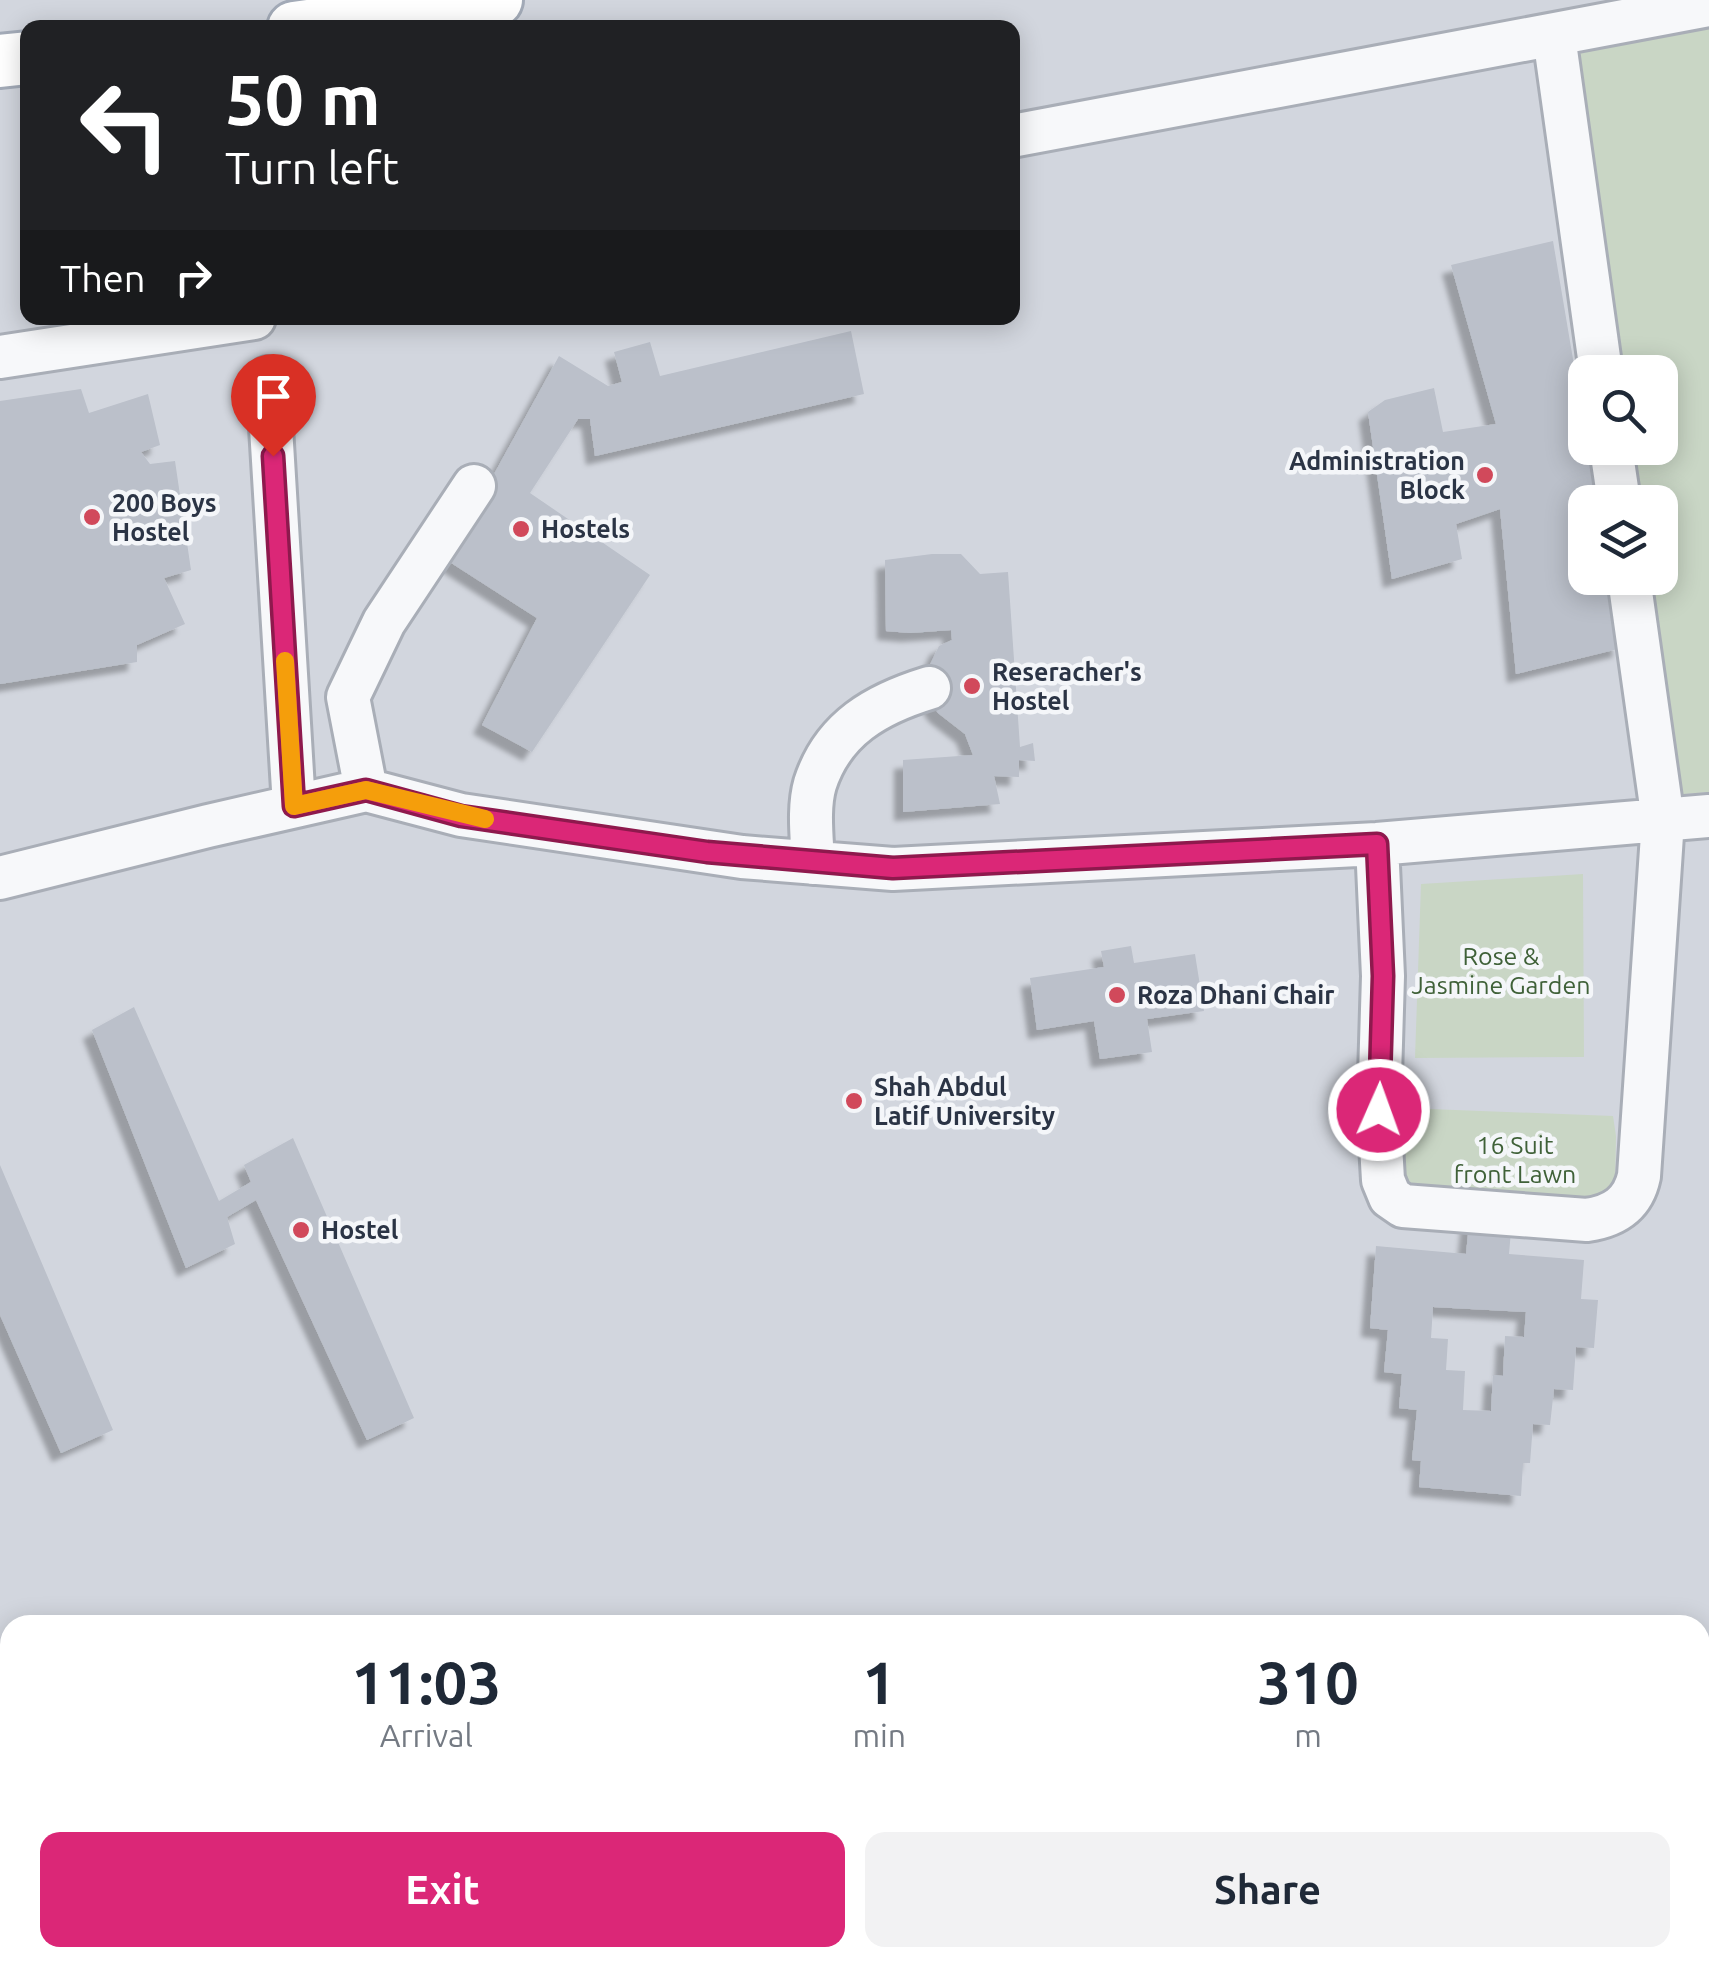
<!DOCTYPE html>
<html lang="en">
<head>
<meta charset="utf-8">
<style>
  :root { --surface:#fff; --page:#f2f2f3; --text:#1f2937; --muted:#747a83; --accent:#db2777 }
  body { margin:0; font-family:Ubuntu,sans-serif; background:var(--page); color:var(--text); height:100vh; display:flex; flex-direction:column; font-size:38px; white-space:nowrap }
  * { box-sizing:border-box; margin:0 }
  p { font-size:32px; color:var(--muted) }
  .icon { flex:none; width:55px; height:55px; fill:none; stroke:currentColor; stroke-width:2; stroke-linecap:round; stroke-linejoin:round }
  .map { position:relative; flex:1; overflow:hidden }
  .drawer { position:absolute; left:0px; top:1615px; width:1710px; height:352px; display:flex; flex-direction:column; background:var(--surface); border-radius:30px 30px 0 0; box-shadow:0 5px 25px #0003 }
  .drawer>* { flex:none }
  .hud { position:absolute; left:20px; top:20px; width:1000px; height:305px; border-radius:20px; box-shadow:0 5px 25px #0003; background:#202124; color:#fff; overflow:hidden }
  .controls { position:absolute; left:1568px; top:355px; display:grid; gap:20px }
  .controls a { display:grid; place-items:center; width:110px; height:110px; border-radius:20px; background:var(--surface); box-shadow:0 5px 25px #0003; font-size:50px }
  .pin { position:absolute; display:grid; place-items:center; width:85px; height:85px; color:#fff; margin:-102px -42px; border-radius:50% 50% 50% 0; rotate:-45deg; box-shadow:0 0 10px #0007 }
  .pin .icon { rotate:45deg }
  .me { position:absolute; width:110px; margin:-55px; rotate:2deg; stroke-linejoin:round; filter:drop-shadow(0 0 8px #0008) }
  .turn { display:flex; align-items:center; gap:35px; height:210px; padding:0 40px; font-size:45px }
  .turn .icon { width:130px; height:130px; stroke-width:2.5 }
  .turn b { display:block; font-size:70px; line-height:85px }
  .then { display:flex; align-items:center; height:95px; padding:0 40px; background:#0003; gap:20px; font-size:38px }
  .eta { display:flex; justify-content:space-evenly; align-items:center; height:170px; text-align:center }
  .eta b { font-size:60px; font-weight:600; line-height:70px }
  .cta { display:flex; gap:20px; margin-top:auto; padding:20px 40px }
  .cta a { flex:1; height:115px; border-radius:20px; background:var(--accent); color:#fff; font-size:40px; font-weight:600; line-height:115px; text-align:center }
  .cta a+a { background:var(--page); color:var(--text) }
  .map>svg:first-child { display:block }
</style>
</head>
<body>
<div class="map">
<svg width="1709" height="1967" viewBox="0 0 1709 1967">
  <defs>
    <filter id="shadow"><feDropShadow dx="-9" dy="9" stdDeviation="2.5" flood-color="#0004"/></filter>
  </defs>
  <rect width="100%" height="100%" fill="#e4e7ec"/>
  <path fill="#d2d6de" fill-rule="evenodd" d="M0 0H1709V1967H1560L1563 1958H1700V1625H10V1715L0 1719ZM28 28H1012V318H28ZM1585 372H1660V448H1585ZM1585 502H1660V578H1585Z"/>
  <path fill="#c9d6c5" d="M1709 0V792L1674 795 1640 578H1660V502H1628L1619 448H1660V372H1607L1563 20Z
    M1583 874 1584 1057 1415 1058 1421 884Z
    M1404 1108 1613 1116 1616 1136 1615 1191 1562 1206 1399 1189 1389 1158Z"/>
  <path fill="#bbc0ca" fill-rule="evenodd" filter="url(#shadow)" d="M1553 241 1585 430V448H1588L1597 502H1585V578H1610L1622 648 1516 674 1500 509 1456 524 1462 559 1392 579 1368 412 1385 400 1434 388 1443 432 1496 424 1451 265Z
    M851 331 864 394 595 456 590 419H578L530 493 650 575 532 752 482 725 537 618 442 557 471 516 559 356 608 386 622 382 614 352 650 342 660 376Z
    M81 389 89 413 148 394 160 445 141 452 150 464 175 461 191 570 164 578 185 624 137 645V662L0 684V401Z
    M932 554H961L980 574 1008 572 1020 747 1033 743 1035 761 1019 760V777L994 776 1000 804 903 812V760L973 755 965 734 938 713 929 700 927 671 939 646 952 640 951 630 910 633 886 631 885 560Z
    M1131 946 1134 963 1195 954 1204 1011 1147 1019 1152 1052 1100 1059 1094 1021 1037 1030 1030 978 1104 967 1101 951Z
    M134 1007 219 1201 251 1182 244 1165 293 1138 414 1418 367 1440 256 1200 227 1217 235 1244 186 1268 92 1030Z
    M0 1165 113 1430 61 1453 0 1315Z
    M1470 1215 1512 1219 1509 1254 1584 1260 1581 1299 1598 1300 1594 1348 1576 1347 1573 1390 1554 1389 1550 1425 1533 1424 1530 1463H1523L1521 1496 1419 1487 1421 1461 1412 1460 1417 1410 1399 1408 1402 1374 1384 1372 1388 1330 1370 1328 1376 1246 1466 1254ZM1433 1307 1526 1312 1524 1337 1505 1336 1503 1376 1493 1375 1491 1411 1463 1410 1465 1371 1446 1370 1448 1339 1431 1338Z"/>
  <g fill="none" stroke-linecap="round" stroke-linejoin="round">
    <g stroke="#a9aeb7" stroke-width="48">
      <path id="minor" d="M1554 36 1601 372
        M1012 136 1709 5
        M0 357 254 318
        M268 378 294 806
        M1611 448 1619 502
        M366 790 348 697 384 622 474 486
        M1377 844 1383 976 1379 1110 1383 1180 1390 1197 1403 1206 1587 1220C1614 1216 1633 1204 1639 1176L1663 820 1629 578
        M813 863C812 838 808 808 815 784 833 728 877 704 929 688
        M0 878 208 826 366 790 461 815 742 857 893 869 1377 844 1709 816
        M0 1847 10 1843
        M0 1917 10 1941
        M286 1958V1967
        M555 1958V1967
        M797 1958 798 1967
        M1045 1958V1967
        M1299 1958V1967
        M1489 1958V1967"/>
    </g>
    <g stroke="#a3abb8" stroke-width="58">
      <path id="major" d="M294 28 496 0
        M0 61 28 58"/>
    </g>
    <use href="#minor" stroke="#f7f8fa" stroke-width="42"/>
    <use href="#major" stroke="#fff" stroke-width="52"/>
  </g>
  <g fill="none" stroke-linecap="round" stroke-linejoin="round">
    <g stroke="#8e194d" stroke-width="25">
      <path id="route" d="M273 456 294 806 366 790 461 816 707 852 893 868 1377 844 1383 976 1379 1110"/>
    </g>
    <use href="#route" stroke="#db2777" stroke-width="18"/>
    <path stroke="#f59e0b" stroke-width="18" d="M285 661 294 806 366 790 485 819"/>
  </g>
  <g fill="#d1495b" stroke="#f4f6f9" stroke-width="4">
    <circle cx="1485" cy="475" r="10"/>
    <circle cx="92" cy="517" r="10"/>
    <circle cx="521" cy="529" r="10"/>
    <circle cx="972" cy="686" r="10"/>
    <circle cx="1117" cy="995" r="10"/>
    <circle cx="854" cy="1101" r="10"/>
    <circle cx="301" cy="1230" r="10"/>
  </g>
  <g text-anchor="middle" stroke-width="9" stroke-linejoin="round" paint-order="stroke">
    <g font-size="25" font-weight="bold" fill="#2b3445" stroke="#f4f6f9" text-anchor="start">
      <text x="1465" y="470" text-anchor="end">Administration<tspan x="1465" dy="29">Block</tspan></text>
      <text x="112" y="512">200 Boys<tspan x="112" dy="29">Hostel</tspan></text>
      <text x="541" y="538">Hostels</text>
      <text x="992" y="681">Reseracher's<tspan x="992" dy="29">Hostel</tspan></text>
      <text x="1137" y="1004">Roza Dhani Chair</text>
      <text x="874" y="1096">Shah Abdul<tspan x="874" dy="29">Latif University</tspan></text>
      <text x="321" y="1239">Hostel</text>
    </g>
    <g font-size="25" fill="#3f6138" stroke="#f4f6f9">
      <text x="1501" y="965">Rose &amp;<tspan x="1501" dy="29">Jasmine Garden</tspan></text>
      <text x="1515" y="1154">16 Suit<tspan x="1515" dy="29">front Lawn</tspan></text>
    </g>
  </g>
</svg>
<div class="controls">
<a><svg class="icon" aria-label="search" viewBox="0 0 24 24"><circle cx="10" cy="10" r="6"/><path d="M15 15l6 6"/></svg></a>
<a><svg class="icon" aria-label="layers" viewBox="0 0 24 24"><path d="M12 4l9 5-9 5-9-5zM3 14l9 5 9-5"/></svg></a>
</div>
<div class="pin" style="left:273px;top:456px;background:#d93025"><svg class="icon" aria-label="arrive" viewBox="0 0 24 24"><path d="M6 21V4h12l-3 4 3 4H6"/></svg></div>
<svg class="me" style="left:1379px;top:1110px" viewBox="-20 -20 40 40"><circle r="17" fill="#db2777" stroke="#fff" stroke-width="3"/><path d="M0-11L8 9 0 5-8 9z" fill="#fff"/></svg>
<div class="hud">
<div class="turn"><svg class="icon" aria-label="left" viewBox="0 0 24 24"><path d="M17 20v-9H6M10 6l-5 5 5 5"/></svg><div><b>50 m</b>Turn left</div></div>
<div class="then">Then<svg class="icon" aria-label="right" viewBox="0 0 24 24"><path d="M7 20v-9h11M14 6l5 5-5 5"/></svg></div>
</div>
<section class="drawer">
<div class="eta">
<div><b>11:03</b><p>Arrival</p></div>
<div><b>1</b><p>min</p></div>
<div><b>310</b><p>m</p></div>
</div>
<div class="cta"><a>Exit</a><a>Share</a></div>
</section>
</div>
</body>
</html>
